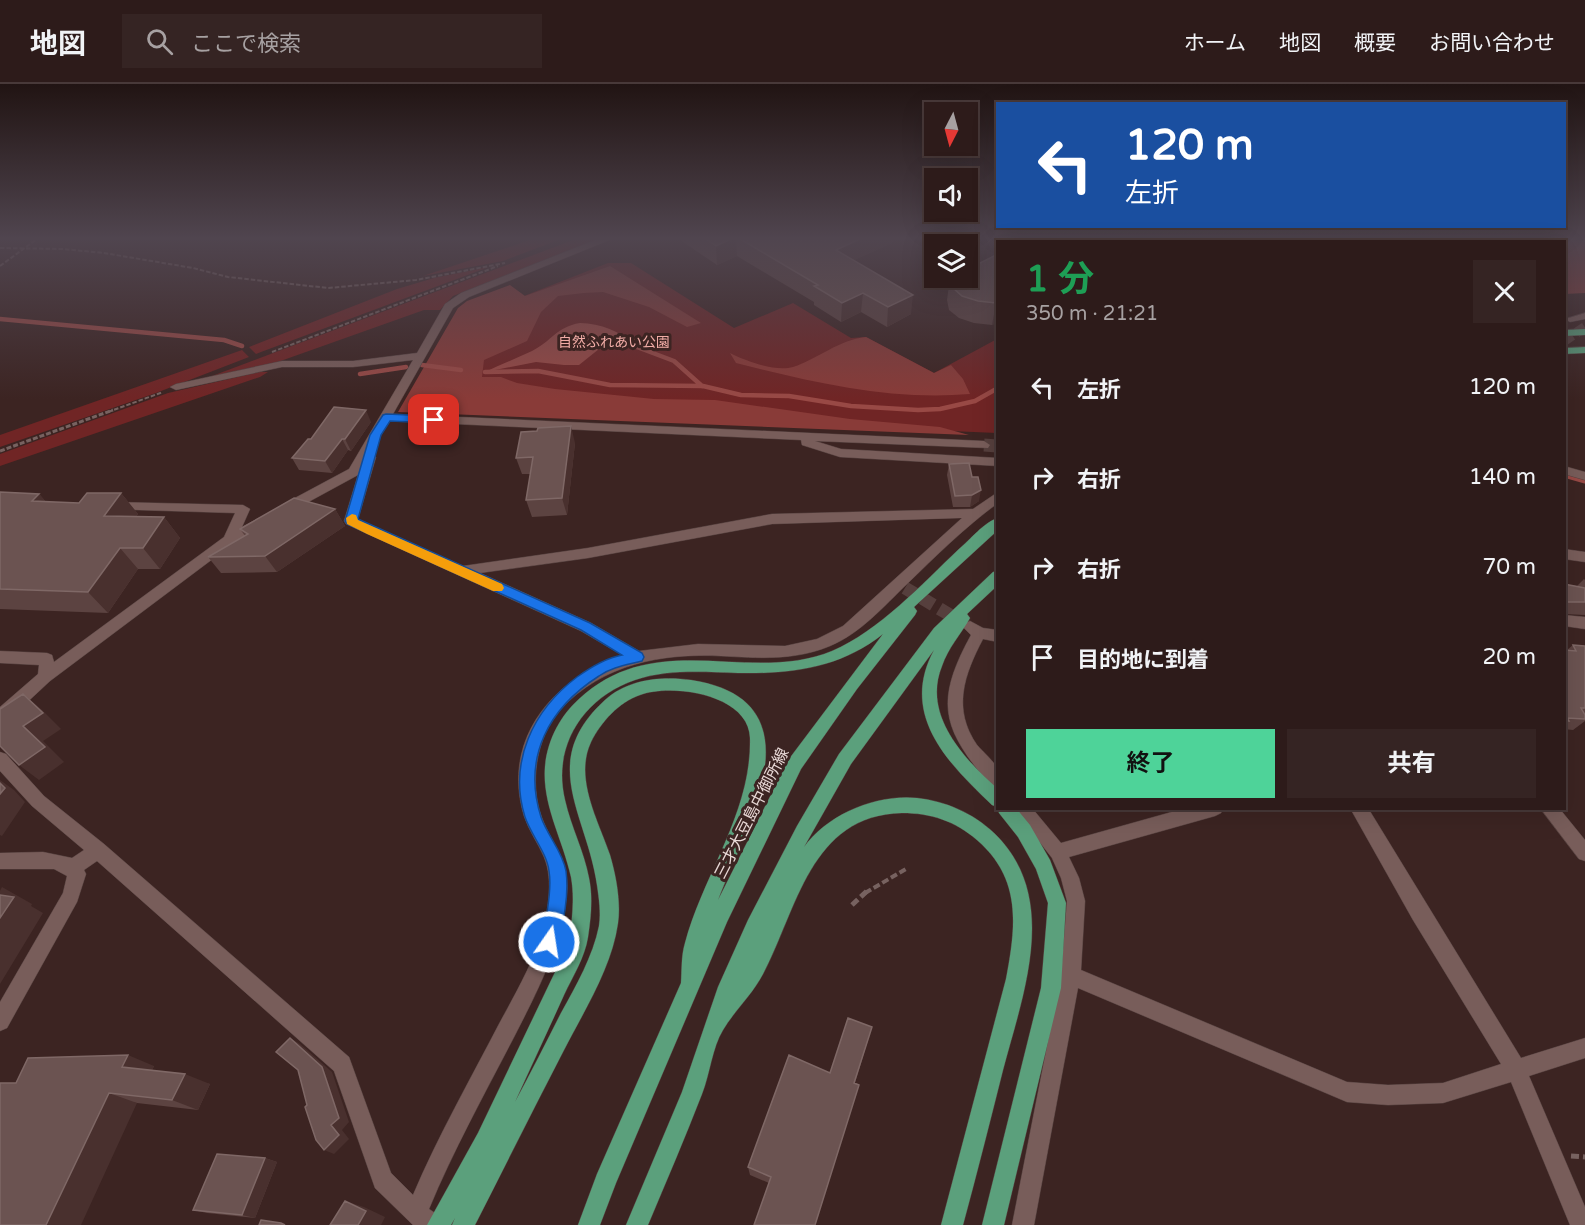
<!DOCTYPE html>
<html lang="ja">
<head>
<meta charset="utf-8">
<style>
  :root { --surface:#2d1b1a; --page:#352423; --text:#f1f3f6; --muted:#a7a1a2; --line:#483939; --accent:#4ed399 }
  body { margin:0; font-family:"Varela Round","Noto Sans JP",sans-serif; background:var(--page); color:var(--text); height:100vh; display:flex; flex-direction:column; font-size:22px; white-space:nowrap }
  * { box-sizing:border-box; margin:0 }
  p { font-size:20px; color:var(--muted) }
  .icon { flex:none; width:33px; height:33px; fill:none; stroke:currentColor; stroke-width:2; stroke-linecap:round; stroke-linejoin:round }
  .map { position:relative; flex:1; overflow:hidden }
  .panel { position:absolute; left:996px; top:156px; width:570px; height:570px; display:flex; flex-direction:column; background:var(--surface); border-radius:0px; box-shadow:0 6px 24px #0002,0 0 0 2px var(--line) }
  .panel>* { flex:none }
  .hud { position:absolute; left:996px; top:18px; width:570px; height:126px; border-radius:0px; box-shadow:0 6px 24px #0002,0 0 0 2px var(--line); background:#1a4fa0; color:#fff; overflow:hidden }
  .needle { width:39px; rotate:186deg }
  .controls { position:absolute; left:924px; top:18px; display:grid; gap:12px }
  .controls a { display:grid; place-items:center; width:54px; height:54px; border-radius:0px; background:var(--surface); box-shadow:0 6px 24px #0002,0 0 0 2px var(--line); font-size:30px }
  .pin { position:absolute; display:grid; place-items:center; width:51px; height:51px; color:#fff; margin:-26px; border-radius:12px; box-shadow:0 3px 9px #0006 }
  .me { position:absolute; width:66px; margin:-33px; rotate:13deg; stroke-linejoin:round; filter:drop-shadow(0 0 4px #0008) }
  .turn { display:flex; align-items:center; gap:21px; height:126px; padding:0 30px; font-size:27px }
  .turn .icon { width:78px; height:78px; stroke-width:2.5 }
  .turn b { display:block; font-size:42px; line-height:51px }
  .round { display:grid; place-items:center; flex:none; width:63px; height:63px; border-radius:0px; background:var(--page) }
  .overview { display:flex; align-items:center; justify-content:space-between; height:102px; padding:0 30px }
  h1 { font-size:36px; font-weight:700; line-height:45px; color:#1e9e55 }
  .cta { display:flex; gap:12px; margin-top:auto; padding:12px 30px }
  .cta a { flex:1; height:69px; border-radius:0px; background:var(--accent); color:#111; font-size:24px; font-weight:700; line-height:69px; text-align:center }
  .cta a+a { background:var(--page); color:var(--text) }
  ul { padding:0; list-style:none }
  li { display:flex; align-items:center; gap:18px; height:90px; padding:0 30px }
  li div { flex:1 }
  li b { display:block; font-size:22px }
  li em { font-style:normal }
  header { display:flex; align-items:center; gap:36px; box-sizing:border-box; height:84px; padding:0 30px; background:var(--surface); border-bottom:2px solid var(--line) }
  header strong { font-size:28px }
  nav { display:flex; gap:33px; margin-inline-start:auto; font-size:21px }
  .search { width:420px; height:54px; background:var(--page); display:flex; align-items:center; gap:15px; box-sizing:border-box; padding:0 21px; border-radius:0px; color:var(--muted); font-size:22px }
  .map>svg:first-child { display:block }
</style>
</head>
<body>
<header>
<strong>地図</strong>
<div class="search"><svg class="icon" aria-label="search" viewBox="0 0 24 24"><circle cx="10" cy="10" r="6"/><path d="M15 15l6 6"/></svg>ここで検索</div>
<nav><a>ホーム</a><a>地図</a><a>概要</a><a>お問い合わせ</a></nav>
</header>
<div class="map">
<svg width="1585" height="1141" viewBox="0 0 1585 1141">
  <rect width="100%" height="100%" fill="#3c2422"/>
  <path fill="#702525" d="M533 155H561L503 177 423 192Z
    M576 155H599L453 212 440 226H424L275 279 204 295Z
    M608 179H631L734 244 793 219 851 254 866 253 934 289 997 255V349L450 326 524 212Z
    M489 183 261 268 256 270 249 263 397 205 434 194Z
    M242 266 249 273 156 309 0 363V351Z
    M259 288H268L260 293 0 382V370L168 309Z"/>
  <path fill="#893b38" d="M1388 155H1585V209L1565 210 1564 158 1385 157Z
    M610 182 701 239 687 243 649 223 603 208 584 209 558 212 541 228 527 257 484 276 482 293H501L517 299 555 305 654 315 715 316 850 335 940 343 969 351 398 328 458 224 467 217 510 201 525 212Z
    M866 253 934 289 951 281 963 295 970 310C891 317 812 298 736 279L730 269C746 277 775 288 793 283 818 275 838 256 866 253Z"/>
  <path fill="#984945" d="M580 239C601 240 620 246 634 262L599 265 579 281H564L536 278 485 288C500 281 517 274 532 267 552 257 556 243 580 239Z"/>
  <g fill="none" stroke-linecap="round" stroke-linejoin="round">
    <path stroke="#984945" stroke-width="4.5" d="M0 235 224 256 242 262
      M629 260 674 277 702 302
      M422 281 461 286
      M485 288 538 287 610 301 703 302 741 311 789 312 851 322 918 326 940 325 975 317 998 304
      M360 290 406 283"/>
    <path stroke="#984945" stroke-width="5" d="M1564 391 1585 397"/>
    <path stroke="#563f3d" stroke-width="10" stroke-dasharray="10 5" stroke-linecap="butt" d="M1564 257 1585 243"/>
    <path stroke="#563f3d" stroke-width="13" stroke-dasharray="13 7" stroke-linecap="butt" d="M984 361 998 362
      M905 504 965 540"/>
    <g stroke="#564240" stroke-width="1">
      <path id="minor" d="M598 155H612L469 213 453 224 393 330 984 357 990 361 988 364 815 357 841 365 998 374V382L840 373 802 361 801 356 389 337 371 369 376 373 358 435 463 482 588 464 772 430 973 425 998 408V419C965 443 936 472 907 500 883 523 861 549 830 562 794 577 758 574 721 572 662 569 603 580 561 625 536 653 529 699 542 734 552 760 569 778 567 808 562 861 537 908 513 955 484 1011 453 1067 429 1125L441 1133 444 1141H413L375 1104 334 987 97 777 84 786 86 790 77 818 7 944 0 947V918L63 809 67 792 54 785H0V769L43 768 72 774 84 766 32 722 0 687V668L6 670 44 712 104 760 349 973 391 1089 413 1111C438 1052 470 996 499 940 514 912 531 883 540 854 548 830 554 797 544 773 538 759 529 747 524 732 501 655 553 595 622 571L581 547 346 440 344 437 358 391 290 428H280L278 425 280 422 349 385 413 276 353 283H282L176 306 170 303 176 300 282 277H353L417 269 445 220 461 209ZM962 434 843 542 817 555 785 562 698 560 639 567 591 539 480 489 588 474 772 440Z
        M1362 155H1373L1371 158H1361Z
        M1585 229V235L1570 238 1565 235Z
        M1564 382 1585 388V396L1564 390Z
        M112 418 243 421 250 425 242 443 259 434 266 439 234 459 50 597 6 638 0 640V623L38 590 39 581 0 579V567L47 569 52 571 54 578 224 453 235 429 107 425 106 422Z
        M1564 465 1585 468V478L1564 475Z
        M1564 531 1585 533V545L1564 542Z
        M970 537 983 544 998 546V558L983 555C964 591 952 625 977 661 983 668 995 678 998 686 999 691 998 700 998 705L992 703C943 646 933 620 971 551L963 543 965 539Z
        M1013 724H1032L1061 759 1186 724H1223L1221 729 1215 732 1069 773 1079 794 1085 817 1081 886 1347 998 1388 1001 1443 999 1501 980 1413 836 1350 724H1368L1521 974 1585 954V974L1529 992 1585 1123V1141H1570L1511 998 1443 1019 1388 1021 1347 1018 1078 904 1034 1141H1012L1061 891 1067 817 1061 794 1052 774Z
        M1540 724H1559L1585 756V777L1579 775Z"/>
    </g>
    <g stroke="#564240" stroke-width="1">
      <path id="major" d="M1585 245V251L1564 252V246Z
        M1585 263V269L1564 270V264Z
        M998 434V446L914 523 917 527 915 531 857 605 801 685 727 838 616 1099 600 1141H578L597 1090 681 899C682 886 681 872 685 859 703 791 752 728 750 654 749 610 671 599 640 611 619 618 601 638 591 658 574 694 598 736 610 771 616 791 621 818 618 839 612 883 584 927 564 966 534 1024 505 1082 475 1141H452L455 1134 451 1141H427L478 1049 568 861C572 839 575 815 571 793 563 756 542 721 545 683 547 657 560 632 579 615 657 543 750 601 832 567 879 547 922 500 959 465 970 456 984 438 998 434ZM883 550 789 675 718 816C747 741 822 616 691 596 662 592 628 595 605 616 537 678 587 730 597 801 599 815 601 828 599 842 593 872 576 902 561 929 546 959 531 988 515 1018 531 982 548 947 564 911 573 892 585 873 588 853 591 833 593 813 589 794 584 767 571 743 565 716 552 662 583 614 635 596 668 585 703 588 738 589 792 590 840 584 883 550Z
        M998 487V501L967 530 970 534C961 550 948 564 942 582 922 631 964 675 998 705V724H1016L1030 741 1050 776 1066 819 1061 904 1004 1141H982L1041 904 1048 819 1036 785 1018 753 999 729 997 723 992 721C948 679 899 631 934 566L851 680 804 763C828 730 876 710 917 714 945 717 973 729 994 749 1061 813 1023 910 1003 986 990 1038 977 1089 963 1141H941L1006 895C1016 842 1022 795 977 756 955 737 931 729 902 729 810 731 797 826 763 890 752 911 735 926 723 946 712 964 710 990 702 1010 685 1054 666 1098 648 1141H626L682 1008 718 903 748 836 797 742 839 670 934 544 993 488Z"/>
    </g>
    <path stroke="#776260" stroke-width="2" stroke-dasharray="4.5 2" stroke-linecap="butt" d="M0 164 63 165 104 169 193 184 228 193 328 204 416 196 505 179
      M0 182 37 155
      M272 268 498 182
      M108 328 163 308"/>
    <path stroke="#776260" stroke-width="3" stroke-dasharray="5 2" stroke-linecap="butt" d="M0 367 113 326"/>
    <path stroke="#776260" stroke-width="4" stroke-dasharray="7 3" stroke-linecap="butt" d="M865 809 906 785"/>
    <path stroke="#776260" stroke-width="5" stroke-dasharray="8 4" stroke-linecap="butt" d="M852 821 867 807
      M1571 1072 1585 1073"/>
    <use href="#minor" fill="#785d5a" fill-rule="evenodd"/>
    <use href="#major" fill="#5ba07c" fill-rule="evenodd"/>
  </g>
  <path fill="#5c4341" d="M682 155H893L892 159 854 176 911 230 887 243 861 228 841 238 814 221V218L737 172 717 181 683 158Z
    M1189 155H1292L1288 158H1195Z
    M998 170V238L992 241 974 239 959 234 949 226 947 216 950 194Z
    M371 338 351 367 348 366 332 389 299 386 292 374 311 355Z
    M575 359 567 431 532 433 526 416 531 390H522L516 374Z
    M949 380 972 393 979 417 970 423H953L947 391Z
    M0 408 39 410 46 418 79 419 121 409 138 430 136 433H164L180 454 160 485H138L108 529 0 525Z
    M335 425 345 442 277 488 221 489 208 473 245 452 240 445Z
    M1584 495 1585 496V531L1564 530V500L1577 502Z
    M1573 561 1585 562V637L1573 646 1564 645V566H1567Z
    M868 956 855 999 856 1011 769 1099 750 1091 748 1083 830 989Z
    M154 982 152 986 210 1000 198 1026 137 1019 16 999Z
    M265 1074 277 1078 255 1134 207 1129 193 1126Z"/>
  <path fill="#49302e" d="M731 155H736L737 172 717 181 716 162Z
    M860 155H893L892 159 835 185 836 166Z
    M1267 155H1292L1288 158H1263Z
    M863 209 861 228 841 238 842 219Z
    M913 211 911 230 887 243 888 223Z
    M998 218V238L992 241 996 219Z
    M366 326 371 338 351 367 345 355Z
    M571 342 575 359 567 431 562 414Z
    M342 355 348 366 332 389 325 377Z
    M981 406 979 417 970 423 972 411Z
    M121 409 138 430 122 453 104 432Z
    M39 410 58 431 32 417Z
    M335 425 345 442 277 488 265 472Z
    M164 433 180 454 160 485 143 464Z
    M120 464 138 485 108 529 88 508Z
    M23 610 42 626 61 645 43 657 64 678 39 696 19 681 23 642Z
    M0 696 14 706 25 718 2 752 0 751Z
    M2 803 32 820 31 822 43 829 0 900V807Z
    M290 954 300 960 332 988 349 1038 342 1046 349 1055 334 1070 324 1066 331 1041Z
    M128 971 154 982 149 993 122 983Z
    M185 990 210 1000 198 1026 172 1016Z
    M109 1009 137 1019 81 1141H46Z
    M265 1074 277 1078 255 1134 242 1131Z
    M345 1117 364 1123 385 1133 381 1141H358Z"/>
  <path fill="#6b5351" stroke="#7f6866" stroke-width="1.5" d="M706 155H731L716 162Z
    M740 155H860L836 166 913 211 888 223 863 209 842 219 814 202 818 201Z
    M1157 155H1171L1176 158H1152Z
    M1249 155H1267L1263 158H1255Z
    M998 170V218L996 219 978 217 962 212 952 203 950 194H968V185Z
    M334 323 366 326 345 355H342L325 377 292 374 308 355H311Z
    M571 342 562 414 526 416 533 373 516 374 521 348 537 347 538 344Z
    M969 379 972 393H978L981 406 972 411 955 412 949 380Z
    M0 408 39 410 32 417 79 419 87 409H121L104 432 164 433 143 464H120L88 508 0 505Z
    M294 414 335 425 265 472 208 473 248 450 240 445Z
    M1564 500 1585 504V518H1564Z
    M1573 561 1585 562V624H1581L1585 631V635L1567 634 1569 637H1564V566L1576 567Z
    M23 610 43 629 23 642 45 663 19 681 0 662V625Z
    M0 699 5 704 0 710Z
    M0 811 14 813 0 834Z
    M848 934 872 943 854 999 859 1001 815 1141H754L771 1093 748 1083 789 971 830 989Z
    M290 954 322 983 339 1034 331 1041 339 1051 324 1066 316 1056 305 1023 307 1021 298 986 276 968Z
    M128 971 122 983 185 990 172 1016 109 1009 46 1141H0V999H16L28 974Z
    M217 1070 265 1074 242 1131 193 1126Z
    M345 1117 366 1127 358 1141H330Z
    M261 1136 281 1139 285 1141H259Z"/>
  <linearGradient id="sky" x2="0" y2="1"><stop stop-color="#211413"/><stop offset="0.49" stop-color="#50454f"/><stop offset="1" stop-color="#50454f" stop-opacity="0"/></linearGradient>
  <rect width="1585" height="315" fill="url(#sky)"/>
  <path fill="#1a73e8" stroke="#114b97" stroke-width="1.5" d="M386 330 434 332 439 336 434 339 390 337 381 351 358 435 590 539 642 569 644 573 642 577C627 581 612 583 599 592 549 624 522 673 541 733 547 751 563 768 566 787 569 810 564 842 555 864L549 866 543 864C538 853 545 840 547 828 549 816 551 799 549 787 547 769 531 751 525 733 508 678 533 626 577 593 591 583 606 574 622 571L581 546 347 440 345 437 370 351 383 331Z"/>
  <path fill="#f59e0b" d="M352 430 356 431 358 436 502 500 504 504 502 507H493L367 450 347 440 346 434Z"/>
  <g text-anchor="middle" stroke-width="6" stroke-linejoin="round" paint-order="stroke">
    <g font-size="14" fill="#f1aca6" stroke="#3c2422">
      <text x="614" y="263">自然ふれあい公園</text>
    </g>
    <g font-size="16" fill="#e9d9d7" stroke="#3c2422">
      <text transform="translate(751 729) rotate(-63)" y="6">三才大豆島中御所線</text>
    </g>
  </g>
</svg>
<div class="controls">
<a><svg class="needle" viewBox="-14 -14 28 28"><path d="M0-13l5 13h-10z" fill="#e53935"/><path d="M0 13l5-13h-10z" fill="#a7a1a2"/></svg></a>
<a><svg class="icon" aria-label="sound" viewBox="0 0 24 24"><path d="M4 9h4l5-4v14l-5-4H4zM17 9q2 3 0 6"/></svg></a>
<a><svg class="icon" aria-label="layers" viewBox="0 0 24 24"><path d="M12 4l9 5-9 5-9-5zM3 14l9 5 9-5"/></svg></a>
</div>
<div class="pin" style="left:434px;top:336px;background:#d93025"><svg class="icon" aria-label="arrive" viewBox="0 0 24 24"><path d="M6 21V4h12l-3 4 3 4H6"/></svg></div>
<svg class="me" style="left:549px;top:858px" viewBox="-20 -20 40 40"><circle r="17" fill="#1a73e8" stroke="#fff" stroke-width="3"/><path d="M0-11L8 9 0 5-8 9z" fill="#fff"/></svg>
<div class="hud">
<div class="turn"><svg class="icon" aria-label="left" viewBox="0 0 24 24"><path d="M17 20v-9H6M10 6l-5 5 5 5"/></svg><div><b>120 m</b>左折</div></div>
</div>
<section class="panel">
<div class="overview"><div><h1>1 分</h1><p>350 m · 21:21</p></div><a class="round"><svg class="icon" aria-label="close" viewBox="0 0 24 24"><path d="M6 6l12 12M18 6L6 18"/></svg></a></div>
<ul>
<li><svg class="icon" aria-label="left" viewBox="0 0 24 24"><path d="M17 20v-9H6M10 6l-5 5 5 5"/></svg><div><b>左折</b></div><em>120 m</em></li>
<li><svg class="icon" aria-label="right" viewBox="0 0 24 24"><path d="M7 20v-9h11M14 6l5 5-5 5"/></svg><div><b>右折</b></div><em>140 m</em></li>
<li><svg class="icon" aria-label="right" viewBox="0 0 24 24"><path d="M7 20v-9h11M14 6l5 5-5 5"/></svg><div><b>右折</b></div><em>70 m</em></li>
<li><svg class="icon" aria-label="arrive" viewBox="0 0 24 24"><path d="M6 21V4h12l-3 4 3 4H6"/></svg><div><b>目的地に到着</b></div><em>20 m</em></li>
</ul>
<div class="cta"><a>終了</a><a>共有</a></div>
</section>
</div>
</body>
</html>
